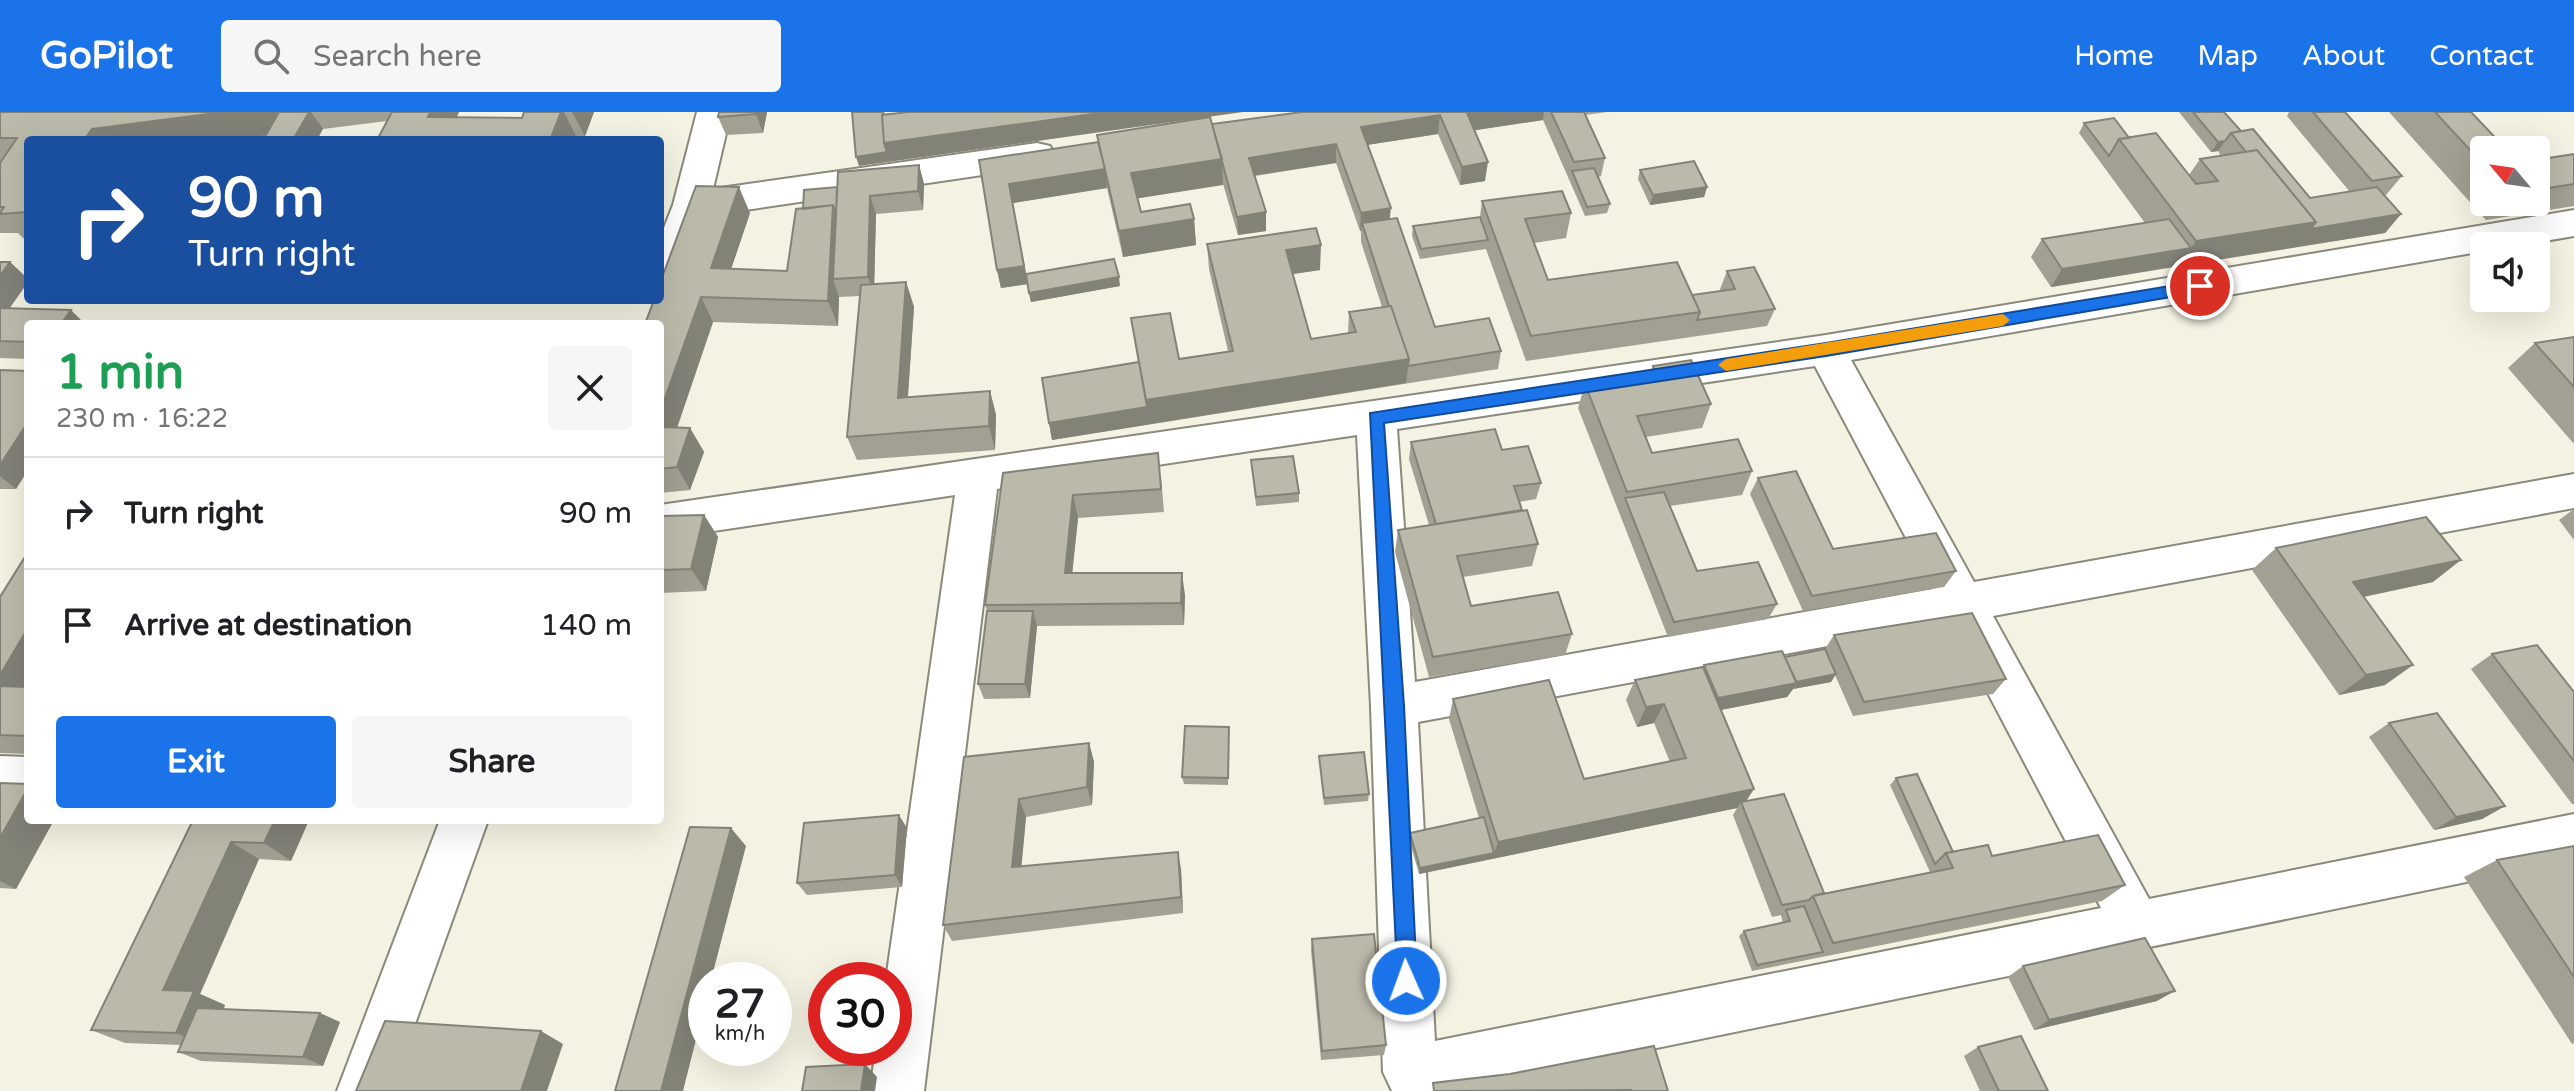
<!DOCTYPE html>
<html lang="en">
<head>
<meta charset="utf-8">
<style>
  :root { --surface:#fff; --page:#f6f6f6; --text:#202124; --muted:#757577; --line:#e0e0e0; --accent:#1a73e8 }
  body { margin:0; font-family:"Varela Round",sans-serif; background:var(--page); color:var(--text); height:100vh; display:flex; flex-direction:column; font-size:30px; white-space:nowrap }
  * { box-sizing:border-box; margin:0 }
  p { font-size:26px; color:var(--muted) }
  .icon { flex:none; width:44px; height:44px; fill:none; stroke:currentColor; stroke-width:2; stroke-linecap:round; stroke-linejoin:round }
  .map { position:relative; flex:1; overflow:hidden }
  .details { position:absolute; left:24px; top:208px; width:640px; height:504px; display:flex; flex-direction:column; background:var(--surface); border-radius:8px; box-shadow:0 8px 32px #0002 }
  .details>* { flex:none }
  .hud { position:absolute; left:24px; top:24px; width:640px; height:168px; border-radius:8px; box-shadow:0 8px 32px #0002; background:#1a4fa0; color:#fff; overflow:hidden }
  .needle { width:52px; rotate:299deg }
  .tools { position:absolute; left:2470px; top:24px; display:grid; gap:16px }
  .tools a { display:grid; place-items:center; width:80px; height:80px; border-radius:8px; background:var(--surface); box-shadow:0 8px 32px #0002; font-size:40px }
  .speed { position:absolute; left:688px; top:850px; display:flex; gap:16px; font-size:40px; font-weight:700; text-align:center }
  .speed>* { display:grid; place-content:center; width:104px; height:104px; border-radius:50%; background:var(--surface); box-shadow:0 8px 32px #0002; line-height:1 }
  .speed small { font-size:20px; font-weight:400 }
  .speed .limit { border:12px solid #d22; background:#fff; color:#111 }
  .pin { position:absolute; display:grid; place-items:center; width:68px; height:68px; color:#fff; margin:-34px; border:4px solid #fff; border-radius:50%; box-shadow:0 2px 8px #0007 }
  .me { position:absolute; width:88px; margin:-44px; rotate:358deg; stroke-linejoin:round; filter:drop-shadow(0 0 6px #0008) }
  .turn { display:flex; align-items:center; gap:28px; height:168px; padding:0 32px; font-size:36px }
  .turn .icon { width:104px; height:104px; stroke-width:2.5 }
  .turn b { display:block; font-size:56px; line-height:68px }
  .round { display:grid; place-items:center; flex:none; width:84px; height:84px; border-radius:8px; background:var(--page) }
  .overview { display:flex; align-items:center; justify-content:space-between; height:136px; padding:0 32px }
  h1 { font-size:48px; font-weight:700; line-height:60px; color:#1e9e55 }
  .action { display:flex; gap:16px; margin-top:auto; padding:16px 32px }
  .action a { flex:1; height:92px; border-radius:8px; background:var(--accent); color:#fff; font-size:32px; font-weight:700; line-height:92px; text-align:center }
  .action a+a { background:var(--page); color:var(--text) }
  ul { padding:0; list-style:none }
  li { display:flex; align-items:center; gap:24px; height:112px; padding:0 32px; border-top:2px solid var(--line) }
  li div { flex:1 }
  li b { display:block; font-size:30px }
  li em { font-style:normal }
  header { display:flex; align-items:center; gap:48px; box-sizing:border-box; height:112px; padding:0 40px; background:var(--accent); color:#fff }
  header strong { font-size:38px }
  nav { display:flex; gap:44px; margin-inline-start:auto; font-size:28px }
  .search { width:560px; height:72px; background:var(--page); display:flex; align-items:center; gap:20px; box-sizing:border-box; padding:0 28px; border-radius:8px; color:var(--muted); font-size:30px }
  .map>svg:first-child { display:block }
</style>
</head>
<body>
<header>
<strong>GoPilot</strong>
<div class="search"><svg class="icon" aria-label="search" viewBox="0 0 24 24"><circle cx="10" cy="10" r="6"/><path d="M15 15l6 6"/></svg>Search here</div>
<nav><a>Home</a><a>Map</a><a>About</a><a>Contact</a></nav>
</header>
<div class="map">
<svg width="2574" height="979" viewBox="0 0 2574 979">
  <rect width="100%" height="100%" fill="#f4f2e2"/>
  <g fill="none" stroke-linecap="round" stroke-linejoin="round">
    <g stroke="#8b897b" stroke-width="4">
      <path id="minor" d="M697 0H731L713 77 1037 31 1050 34 1055 43 1050 52 1037 55 705 104 679 175 673 185 657 188H660V126L673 93Z
        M2574 98V124L2516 134H2484V139L1851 248 1974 470 2574 362V396L1993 504 2149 787 2574 702V748L1447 979H1392L1383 960 1371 594 1357 323 997 377 924 979H870L876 936H894V868H886L955 383 660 427V393L1826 223ZM1815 254 1933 477 1415 570 1397 317ZM1951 511 2101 796 1435 929 1418 610Z
        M0 644 28 645V689L0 688Z
        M440 708H488L391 979H337Z"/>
    </g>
    <use href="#minor" fill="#fff" fill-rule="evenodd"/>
  </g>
  <path fill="#a1a092" d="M0 0H459L457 5 522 6 524 0H594L585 24H576L574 28H377L387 9 323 17 28 28V128H25L18 121H0Z
    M767 0 763 21 726 23 718 5Z
    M1302 0H1607L1585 3 1605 46 1601 64 1598 65 1610 92 1607 101 1585 104 1543 8 1474 18 1485 69 1460 73 1438 22 1367 33 1390 107 1435 215 1501 239 1498 257 1052 328 1049 311 1138 251 1131 206 1179 247 1228 239 1209 157 1207 132 1320 158 1293 162 1311 227 1348 221 1349 200 1382 195 1361 130V119H1360L1336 51 1255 64 1266 100V119L1238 123 1223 72 1137 86 1141 100 1194 107 1196 133 1123 145 1107 76 1013 91 1026 162 1120 174 1031 190 1027 172 1001 176 997 158 979 48 1098 30 1097 23 1212 12Z
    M2179 0H2224L2241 19 2310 86 2350 80 2287 4 2289 0H2345L2402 64 2386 83H2384L2401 102 2385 121 2051 175 2031 145 2042 127 2145 111 2079 21 2084 11 2129 26 2189 63 2200 47 2221 44 2218 39 2211 40Z
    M2389 0H2471L2484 38V90H2536V48L2574 42V94L2486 108Z
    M919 53 924 72 923 98 876 102 874 172 906 170 914 195 908 285 990 279 996 303 995 338 857 348 847 325 860 184 839 185 838 214 713 210 677 316H690L704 340 690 378 660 381V212L750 101 731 157 787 159 803 97 837 75Z
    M1640 58 1707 75 1704 85 1650 93 1638 67Z
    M1482 89 1571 101 1566 126 1534 131 1548 168 1692 183 1721 179 1720 177 1727 159 1775 197 1767 214 1526 249 1486 137 1420 147 1412 124 1413 114 1480 105Z
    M0 150H10L28 167V170L9 196 28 212V247L0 246Z
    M2574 225V332L2508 256 2535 231Z
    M1653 254 1711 292 1702 316 1646 325 1652 341 1752 359 1742 383 1670 394 1697 459 1777 492 1768 507 1668 525 1578 296 1585 272 1650 262Z
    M0 258 28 259V358L16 377H0Z
    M1411 330 1502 338 1541 371 1536 387 1519 390 1522 398 1538 432 1532 454 1463 465 1471 494 1572 522 1565 543 1429 565 1395 440 1398 418 1429 413 1409 347Z
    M1251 348 1299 381V390L1256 394Z
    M1003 361 1161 365 1164 400 1078 406 1072 461 1185 483 1184 513 1037 514 1030 586 984 587 978 572 987 499 985 493Z
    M1758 366 1833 437 1956 459 1944 475 1803 499 1750 382Z
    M2574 397V428L2559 408Z
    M704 403 718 425 706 479 660 481V404Z
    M2276 436 2433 470 2364 485 2385 573 2339 583 2252 458Z
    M28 440V642L0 641V485Z
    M1834 523 2006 567 1993 582 1853 604 1835 563 1831 570 1793 577 1787 585 1721 598 1746 689 1824 781 1930 760 1890 673 1896 666 1953 740 1992 744 2125 773 2102 789 1752 859 1739 824 1744 819 1783 811 1781 803 1772 805 1733 703 1737 696 1419 762 1409 727 1410 721 1479 706 1449 607 1453 587 1584 667 1670 650 1654 611 1637 615 1626 588 1635 568 1703 555 1704 553 1785 545 1825 537Z
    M2492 542 2574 580V692H2572L2471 557Z
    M2389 611 2505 694 2482 707 2434 718 2369 625Z
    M1229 615 1228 673 1184 672 1182 665Z
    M1089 631 1094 650 1092 693 1026 705 1021 754 1181 757 1183 801 952 829 943 813 964 645Z
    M1319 644 1369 682 1368 689 1324 693Z
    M0 671 28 708H54L16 777 0 776Z
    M193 708H309L291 749 259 747 200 882 225 893 224 897 340 910 323 954 201 949 178 940 181 933 125 931 91 918Z
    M907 716 902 775 807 783 797 771Z
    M2574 734V931L2572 932 2464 765 2497 748Z
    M1312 827 1386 933 1384 943 1321 948 1311 838Z
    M2023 854 2157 889 2034 918 2008 865Z
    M1978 935 2048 979H1980L1964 944Z"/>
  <path fill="#838277" d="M224 0H303L293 20 231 28H84L92 17Z
    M309 0H311L323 17 317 28H293Z
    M430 0H459L446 28 428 5Z
    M561 0H564L576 24 574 28H550Z
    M572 0H594L585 24Z
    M756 0H767L763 21 756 2Z
    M883 0 886 6 1107 0H1243L859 54 856 45 884 31Z
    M1474 0H1544L1543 8 1464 20 1467 1Z
    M1440 3 1438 22 1360 34 1361 15Z
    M2225 29 2218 39 2211 40 2218 30Z
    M1336 32V51L1250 64 1249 46Z
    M1222 47 1223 73 1134 87 1131 61Z
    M1488 50 1485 69 1460 73 1462 55Z
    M919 53 924 72 923 98 918 79Z
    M1105 57 1107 76 1013 91 1028 172 1001 176 997 158 1009 72Z
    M739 75 750 101 723 181 711 156Z
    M1707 75 1704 85 1650 93 1653 83Z
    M870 84 876 102 874 183 868 165Z
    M833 93 839 109 833 167 839 185 838 214 828 189Z
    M1391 96 1389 114 1362 111 1361 119H1360L1361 101Z
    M1266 100V119L1238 123 1237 105Z
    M2401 102 2385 121 2178 154 2196 129 2316 110Z
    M1194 107 1196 133 1123 145 1119 119Z
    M1321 133 1320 158 1286 163V138Z
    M2191 136 2178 154 2051 175 2062 157Z
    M10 150 28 167V170L0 210V164Z
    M1119 165 1120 174 1031 190 1029 181Z
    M906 170 914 195 906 310 898 286Z
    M701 185 713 210 669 339 660 324V300Z
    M71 198 85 212H61Z
    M1409 247 1406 271 1052 328 1049 311 1146 288Z
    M990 279 996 303 995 338 989 314Z
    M28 310V358L16 377 0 364V353Z
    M690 316 704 340 690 378 677 355Z
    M1073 383 1078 406 1070 483 1065 461Z
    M704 403 718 425 706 479 691 457Z
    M2461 448 2433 470 2328 492 2353 470Z
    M1182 461 1185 483 1184 513 1181 491Z
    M1033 499 1037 514 1030 586 1025 572Z
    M28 516V590L0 578V563Z
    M2413 553 2385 573 2339 583 2366 563Z
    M1836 562 1831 570 1793 577 1787 585 1710 600 1718 586Z
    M1664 592 1654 611 1637 615 1646 595Z
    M1089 631 1094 650 1092 693 1087 675Z
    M28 676V708H54L16 777 0 769V726Z
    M1754 677 1743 694 1741 690 1737 696 1492 747 1498 730Z
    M1019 687 1026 705 1020 771 1012 755Z
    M2505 694 2482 707 2434 718 2456 705Z
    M899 703 907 716 902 775 895 763Z
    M275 708H309L291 749 264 731Z
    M731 716 746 734 711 868H706V888L683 979H661Z
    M231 730 259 747 200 882 225 893 207 934 176 921 163 878Z
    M1178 740 1181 757 1183 801 1181 785Z
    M1494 741 1492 747 1419 762 1420 756Z
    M2175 879 2157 889 2034 918 2049 908Z
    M320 901 340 910 323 954 303 945Z
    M541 919 563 932 547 979H521Z
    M865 952 877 965 875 979H861Z"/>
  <path fill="#bbbaaa" stroke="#838277" stroke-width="2" d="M0 0H224L92 17 84 28H28V100L0 102 4 95H0V51L17 26H0Z
    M279 0H309L293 28H263Z
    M392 0H430L428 5 522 6 524 0H561L550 28H377Z
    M719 0H756V2L718 5Z
    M852 0H883L884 3H882L884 31 887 40 856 45Z
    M908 0H1107L884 31 882 3Z
    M1302 0H1474L1467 1 1488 50 1462 55 1440 3 1361 15 1391 96 1361 101 1336 32 1249 46 1266 100 1237 105 1212 12Z
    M1551 0H1584L1605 46 1574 50Z
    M2193 0H2224L2241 19 2231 21 2225 29 2218 30Z
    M2313 0H2345L2402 64 2372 69Z
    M2435 0H2471L2507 38H2484V53Z
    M1210 5 1222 47 1131 61 1141 100 1190 92 1194 107 1119 119 1097 23Z
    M2114 6 2129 26 2119 27 2109 44 2084 11Z
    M2253 17 2310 86 2377 75 2401 102 2310 117 2316 110 2257 38 2246 40 2231 21Z
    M2156 21 2196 72 2218 69 2200 47 2257 38 2316 110 2196 129 2119 27Z
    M1098 30 1105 57 1009 72 1024 154 997 158 979 48Z
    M2574 42V72L2536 78V48Z
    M1694 49 1707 75 1653 83 1640 58Z
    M919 53 918 79 870 84 868 165 833 167 838 60Z
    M1594 56 1610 92 1587 95 1572 59Z
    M696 74 739 75 711 156 787 159 796 97 833 93 828 189 701 185 660 300V212H645L654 188H660V171Z
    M837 75 836 101 833 93 803 97 804 78Z
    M1562 79 1571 101 1525 107 1548 168 1677 150 1700 200 1531 224 1482 89Z
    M1480 105 1488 128 1421 137 1413 114Z
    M1397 106 1435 215 1489 206 1501 239 1408 254 1409 247 1391 194H1389L1362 111Z
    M2169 107 2191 136 2062 157 2042 127Z
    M1316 116 1321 133 1286 138 1311 227 1356 220 1349 200 1391 194 1409 247 1146 288 1131 206 1170 201 1179 247 1233 239 1207 132Z
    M1114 147 1119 165 1029 181 1026 162Z
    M0 150H10L0 164Z
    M1754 155 1775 197 1697 208 1700 200 1692 183 1735 177 1727 159Z
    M906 170 898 286 990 279 989 314 847 325 861 173Z
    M0 196 71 198 61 212H28V230L0 229Z
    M2574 225V275L2535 231Z
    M1691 248 1711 292 1637 304 1652 341 1738 327 1752 359 1627 380 1585 272 1656 261 1653 254Z
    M1139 250 1147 295 1049 311 1042 266Z
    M0 258 28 259V310L0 353Z
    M660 315 690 316 677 355 660 357Z
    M1495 317 1502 338 1528 334 1541 371 1514 374 1522 398 1436 412 1411 330Z
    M1158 341 1161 377 1073 383 1065 461H1182L1181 491 985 493 1003 361Z
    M1293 344 1299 381 1256 385 1251 348Z
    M1796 359 1833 437 1936 421 1956 459 1812 484 1758 366Z
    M1664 380 1697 459 1758 450 1777 492 1674 510 1625 386Z
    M1527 398 1538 432 1457 444 1471 494 1558 480 1572 522 1433 545 1398 418Z
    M704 403 691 457 660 458V404Z
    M2426 405 2461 448 2353 470 2413 553 2366 563 2276 436Z
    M28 440V516L0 563V485Z
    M987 499H1033L1025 572H978Z
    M1972 501 2006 567 1864 590 1834 523Z
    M2537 533 2574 580V649L2492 542Z
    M1825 537 1836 562 1796 570 1785 545Z
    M1782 539 1797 571 1718 586 1704 553Z
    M1703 555 1754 677 1498 730 1453 587 1549 568 1584 667 1686 646 1664 592 1646 595 1635 568Z
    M0 574 28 575V624L0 623Z
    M2437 601 2505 694 2456 705 2389 611Z
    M1185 614 1229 615 1228 666 1182 665Z
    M1089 631 1087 675 1019 687 1012 755 1178 740 1181 785 943 813 964 645Z
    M1364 640 1369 682 1324 686 1319 644Z
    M1917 662 1953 740 1946 741 1935 752 1896 666Z
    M0 671 28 672V676L0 726Z
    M1784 682 1824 781 1813 784 1809 788 1782 793 1741 690Z
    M899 703 895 763 797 771 804 711Z
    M1484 705 1494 741 1420 756 1410 721Z
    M193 708H275L264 731 231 730 163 878 194 879 176 921 91 918Z
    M690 715 731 716 661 979H615Z
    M2098 723 2125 773 1833 831 1813 784 1953 756 1946 741 1988 733 1992 744Z
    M2574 734V865L2497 748Z
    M1804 794 1823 840 1757 853 1744 819 1790 809 1786 798Z
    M1374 822 1386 933 1322 939 1312 827Z
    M2145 826 2175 879 2049 908 2023 854Z
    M197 896 320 901 303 945 178 940Z
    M385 909 541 919 521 979H356Z
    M2021 924 2048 979H1999L1978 935Z
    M1654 934 1668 979H1631V978L1434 979 1433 971 1510 962Z
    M865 952 861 979H802L806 955Z"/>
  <path fill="#1a73e8" stroke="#114b97" stroke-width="2" d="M2200 169 2208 174 2200 180 1826 244 1384 311 1404 594 1417 869 1414 876 1406 879 1398 876 1370 301 1826 231Z"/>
  <path fill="#f59e0b" d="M2003 202 2010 208 2003 214 1726 259 1718 253 1726 247Z"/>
</svg>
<div class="tools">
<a><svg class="needle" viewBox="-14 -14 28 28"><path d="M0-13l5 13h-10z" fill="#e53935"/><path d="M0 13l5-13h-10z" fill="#757577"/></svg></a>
<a><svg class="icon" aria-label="sound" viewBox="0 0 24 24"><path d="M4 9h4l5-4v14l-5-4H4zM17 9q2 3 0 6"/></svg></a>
</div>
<div class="speed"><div>27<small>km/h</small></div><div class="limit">30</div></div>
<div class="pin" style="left:2200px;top:174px;background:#d93025"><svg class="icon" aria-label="arrive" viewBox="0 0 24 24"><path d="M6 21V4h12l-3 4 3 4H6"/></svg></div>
<svg class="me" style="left:1406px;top:869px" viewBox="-20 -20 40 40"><circle r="17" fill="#1a73e8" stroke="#fff" stroke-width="3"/><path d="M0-11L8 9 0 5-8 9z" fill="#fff"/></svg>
<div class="hud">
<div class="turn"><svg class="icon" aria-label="right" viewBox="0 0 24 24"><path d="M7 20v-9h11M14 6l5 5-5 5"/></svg><div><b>90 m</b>Turn right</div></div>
</div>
<section class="details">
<div class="overview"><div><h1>1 min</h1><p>230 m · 16:22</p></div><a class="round"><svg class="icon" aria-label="close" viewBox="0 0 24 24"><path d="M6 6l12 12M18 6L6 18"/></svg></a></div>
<ul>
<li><svg class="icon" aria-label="right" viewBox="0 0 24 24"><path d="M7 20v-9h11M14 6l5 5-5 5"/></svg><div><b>Turn right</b></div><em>90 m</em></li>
<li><svg class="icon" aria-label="arrive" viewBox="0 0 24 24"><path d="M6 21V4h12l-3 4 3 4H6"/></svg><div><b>Arrive at destination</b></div><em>140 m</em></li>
</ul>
<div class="action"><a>Exit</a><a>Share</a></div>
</section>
</div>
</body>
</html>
